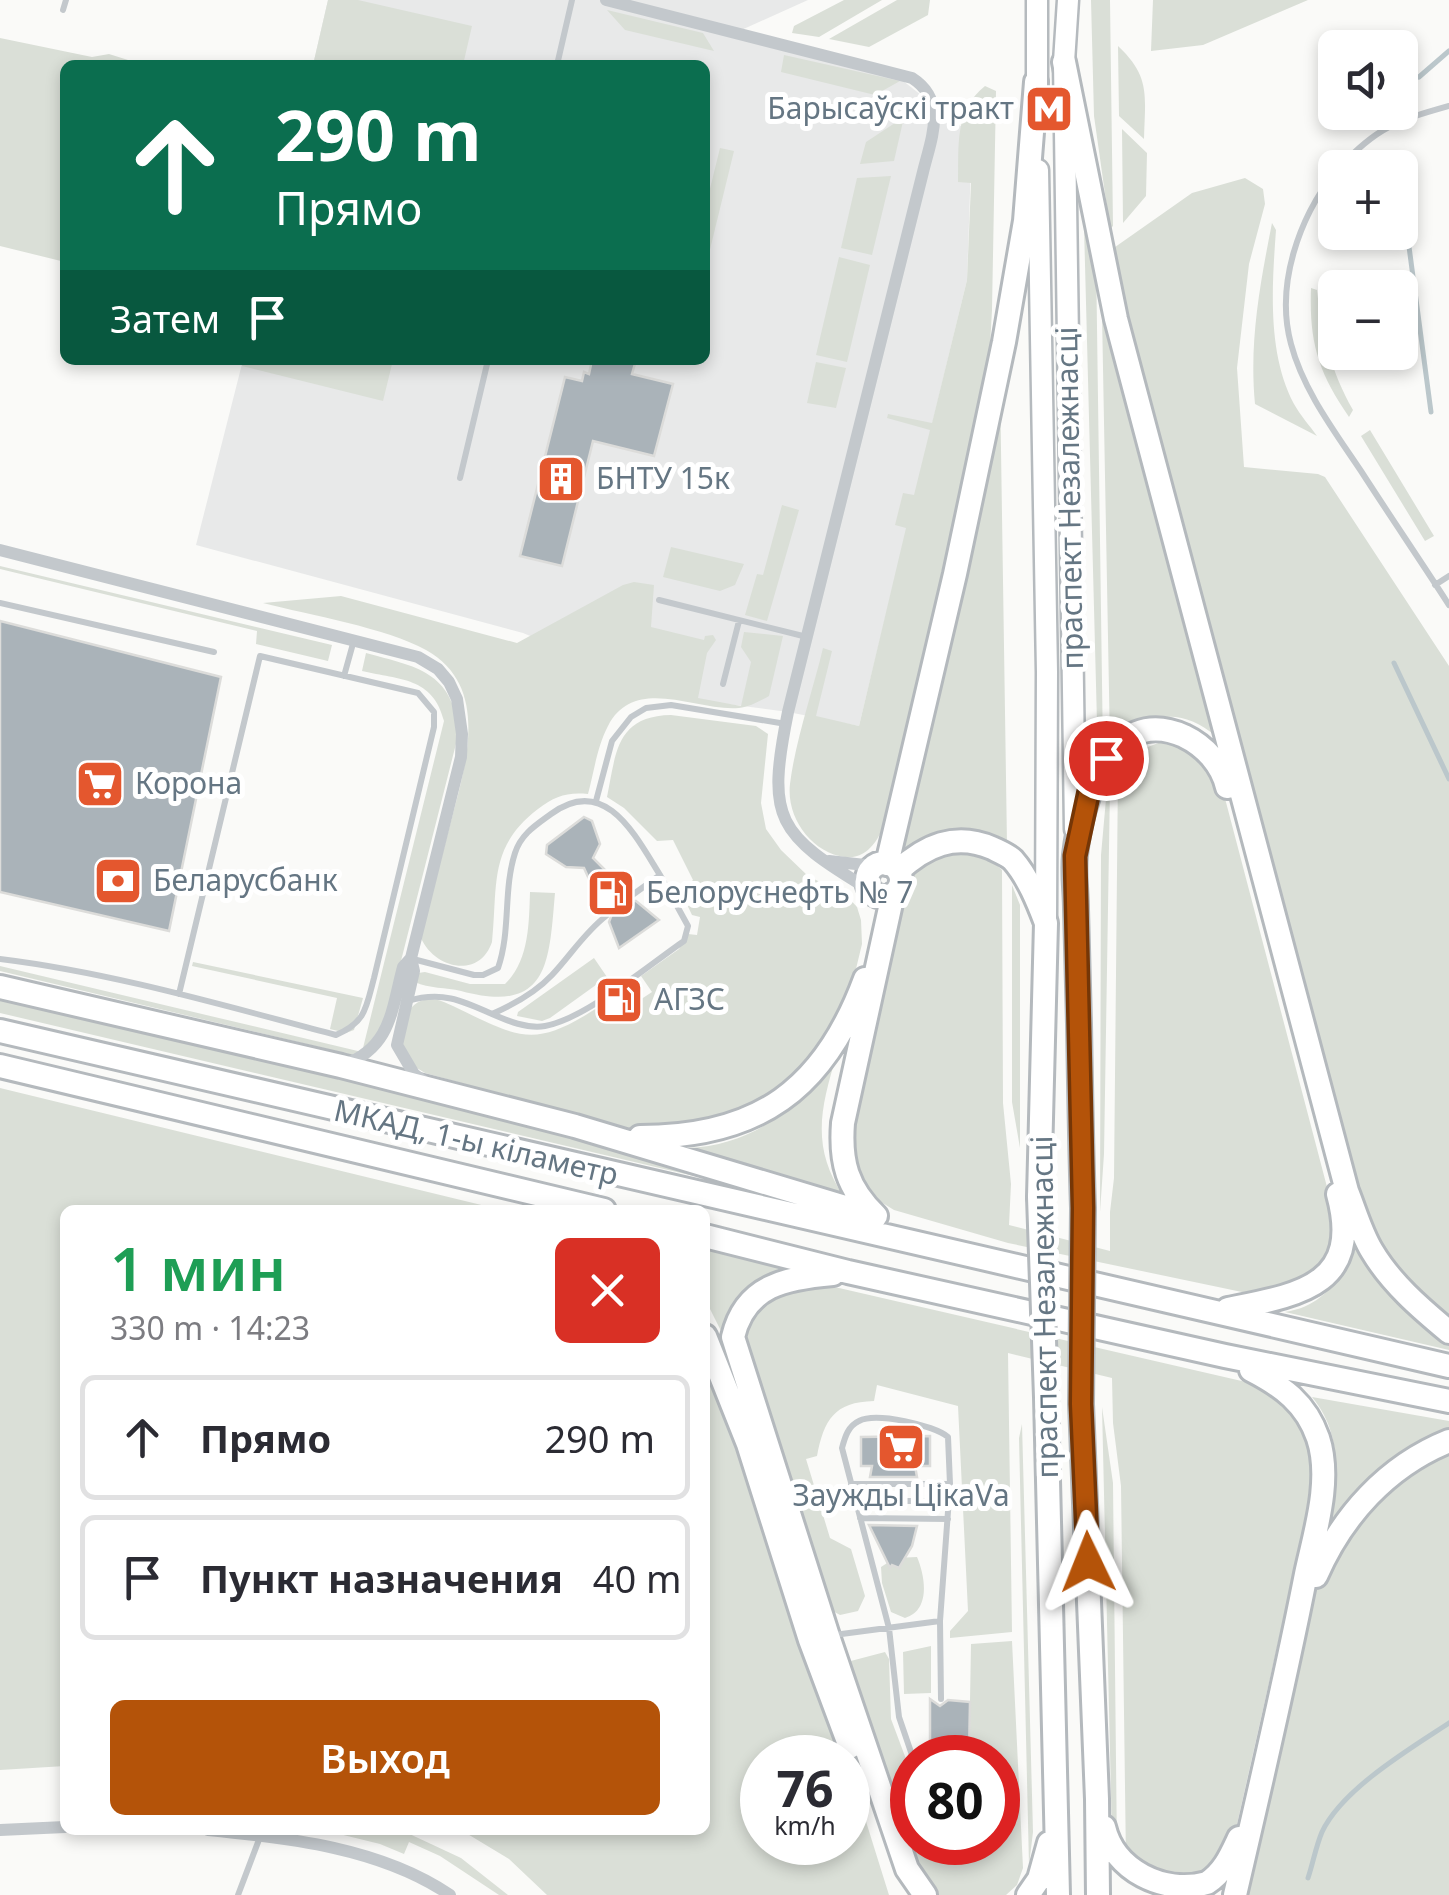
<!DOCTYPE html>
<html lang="ru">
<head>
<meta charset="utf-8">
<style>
  :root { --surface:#fff; --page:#f7f7f7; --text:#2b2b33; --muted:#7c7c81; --line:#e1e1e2; --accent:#b45309 }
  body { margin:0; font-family:"Noto Sans",sans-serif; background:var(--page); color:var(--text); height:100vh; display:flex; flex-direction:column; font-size:38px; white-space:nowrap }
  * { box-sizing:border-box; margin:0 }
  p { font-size:32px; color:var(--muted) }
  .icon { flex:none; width:55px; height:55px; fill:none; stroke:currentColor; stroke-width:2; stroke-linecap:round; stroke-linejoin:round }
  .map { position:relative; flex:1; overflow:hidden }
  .details { position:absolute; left:60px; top:1205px; width:650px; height:630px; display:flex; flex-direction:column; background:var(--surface); border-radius:15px; box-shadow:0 5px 15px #0003 }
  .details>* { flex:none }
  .guide { position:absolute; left:60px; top:60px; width:650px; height:305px; border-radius:15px; box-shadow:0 5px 15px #0003; background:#0b6e4f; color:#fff; overflow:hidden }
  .controls { position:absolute; left:1318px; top:30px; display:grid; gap:20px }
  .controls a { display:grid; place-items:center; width:100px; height:100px; border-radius:15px; background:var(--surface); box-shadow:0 5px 15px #0003; font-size:50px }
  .speed { position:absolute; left:740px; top:1735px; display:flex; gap:20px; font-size:50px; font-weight:700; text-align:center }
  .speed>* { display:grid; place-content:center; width:130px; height:130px; border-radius:50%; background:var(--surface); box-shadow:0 5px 15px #0003; line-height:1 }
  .speed small { font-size:25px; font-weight:400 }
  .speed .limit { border:15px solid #d22; background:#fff; color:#111 }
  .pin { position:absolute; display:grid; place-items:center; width:85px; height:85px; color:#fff; margin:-42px; border:5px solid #fff; border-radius:50%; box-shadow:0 2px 10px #0007 }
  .me { position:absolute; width:110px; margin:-55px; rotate:358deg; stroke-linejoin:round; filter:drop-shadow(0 0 8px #0008) }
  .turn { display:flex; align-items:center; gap:35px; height:210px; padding:0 50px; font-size:45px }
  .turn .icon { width:130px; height:130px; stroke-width:2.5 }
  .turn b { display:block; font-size:70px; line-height:85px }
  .then { display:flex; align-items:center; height:95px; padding:0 50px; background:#0003; gap:20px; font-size:38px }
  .round { display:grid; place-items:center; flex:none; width:105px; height:105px; border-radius:15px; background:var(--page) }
  .overview { display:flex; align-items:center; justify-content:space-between; height:170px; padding:0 50px }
  h1 { font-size:60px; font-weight:600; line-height:75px; color:#1e9e55 }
  .button { display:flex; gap:20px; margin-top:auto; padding:20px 50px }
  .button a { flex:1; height:115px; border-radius:15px; background:var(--accent); color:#fff; font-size:40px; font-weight:600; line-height:115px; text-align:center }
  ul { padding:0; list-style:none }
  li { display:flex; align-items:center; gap:30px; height:125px; margin:0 20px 15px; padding:0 30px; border:5px solid var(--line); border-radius:15px }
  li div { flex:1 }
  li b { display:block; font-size:38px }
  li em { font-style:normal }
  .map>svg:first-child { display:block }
</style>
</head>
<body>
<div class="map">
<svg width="1449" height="1895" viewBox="0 0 1449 1895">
  <rect width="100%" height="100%" fill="#fafaf8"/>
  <path fill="#e8e9e9" d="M328 0H808L737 32 893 73 972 135 967 280 859 726 788 712 681 698 523 633 196 545 243 360H705V65H313Z"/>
  <path fill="#dadfd7" d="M328 0H358L472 26 463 65H313Z
    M844 0H882L819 37 792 33 794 26Z
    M897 0H930L928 15 869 47 829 39Z
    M1091 0H1110L1113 226 1110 229 1094 116Z
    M1153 0H1308L1203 45 1151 51Z
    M607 10 703 33 714 51 625 30Z
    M0 38 92 57 109 54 128 60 133 65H65V262L0 246Z
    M1118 46C1151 77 1145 96 1144 139L1119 116Z
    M784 55 900 81 875 95 781 72Z
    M985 86 996 91 992 310 990 346 970 450 887 820C879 838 868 860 845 857 812 853 786 818 790 784 795 742 813 690 823 648L832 651 816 716 859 726 906 528 895 525 903 493 914 495 930 430 887 418 888 414 932 423 967 280 971 183 958 182C959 146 954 111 985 86Z
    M904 117 894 161 860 164 866 142Z
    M1122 129 1147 153 1146 196 1123 223Z
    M720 148 734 151 705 270V209Z
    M891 176 872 255 841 248 857 178Z
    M1245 178 1263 189 1265 204 1249 264 1237 368 1244 467 1318 474 1325 477 1449 666V1322L1402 1277 1367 1225 1108 252 1192 193Z
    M1083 188 1096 256 1103 753 1098 761Z
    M1272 223 1276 230C1272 286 1267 353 1294 404 1300 415 1310 426 1317 436L1255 404C1249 342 1260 284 1272 223Z
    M839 257 870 265 847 362 816 355Z
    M1101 260 1217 737C1176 703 1148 716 1110 745Z
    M1311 288 1317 290C1322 335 1331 371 1353 410L1349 417C1318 372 1309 342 1311 288Z
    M244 360H393L383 401 242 366Z
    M816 362 846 368 836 408 807 403Z
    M1000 383 1007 844C980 820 933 835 903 848Z
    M1370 430 1434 536 1425 541 1361 436Z
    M782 505 799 510 767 621 745 615 757 574 763 575Z
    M671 547 744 564 735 585 720 591 663 577Z
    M0 566 332 645 328 661 256 644 257 631 0 569Z
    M634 582 654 585 651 627 704 640 705 636 713 635 716 640 707 653 698 698 741 706 751 662 741 647 744 632 783 636 769 696C760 701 749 707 739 708 697 712 635 674 608 726 597 747 594 772 588 794 567 792 555 796 538 809 488 847 498 885 492 942 479 980 434 968 421 938 431 900 440 863 450 825 465 767 492 687 426 650 387 628 309 615 263 603L341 596 517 643 623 585Z
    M366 653C417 667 452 671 459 732L385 1024 372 1048 357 1056 0 971V966L362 1052 444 721C433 677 400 680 362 671Z
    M671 715 756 726 768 734 761 803 766 829 781 850 808 876 846 895 857 907 861 920 862 944 855 973 837 1018 794 1077 773 1097 725 1121 642 1133 425 1073C419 1069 411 1065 407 1059 395 1040 401 1006 424 1000 435 997 443 1002 453 1006 523 1040 535 1049 603 1004L614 1017 652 992 641 976 679 949 688 934 697 935 700 917 692 915 681 892 693 880 673 840 657 841 624 808 607 797C616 753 616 716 671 715Z
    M1169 739 1200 756 1222 787 1332 1206 1334 1243 1310 1280 1261 1296 1008 1243 894 1210 881 1202 858 1174 849 1126 904 883C927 849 971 838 1002 870L1003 1103 1011 1184 1009 1225 1110 1251V1212L1114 1178 1118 770 1137 751Z
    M1110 786 1104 1154 1100 1212 1101 855 1106 799Z
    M1012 885 1020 905V1148L1012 1102Z
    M530 892 555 893C549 961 550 1015 461 991 446 987 429 989 415 982L418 973 425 972 470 984H505C529 961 529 924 530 892Z
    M594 958 607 977 550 1018 542 1021 517 1016 518 1012Z
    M193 962 363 998 354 1030 346 1033 330 1029 337 998 192 966Z
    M0 996 644 1151 732 1181V1185L0 1013Z
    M837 1054C820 1109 811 1148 844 1197L687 1148C755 1145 799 1107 837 1054Z
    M0 1088 502 1210H65V1766L0 1770Z
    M1356 1241C1379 1284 1409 1319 1449 1346V1350L1285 1312C1325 1306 1342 1277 1356 1241Z
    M705 1248 783 1269C752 1280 728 1299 722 1333L705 1299Z
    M809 1285 839 1288 1246 1382C1311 1404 1318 1444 1309 1506L1235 1833 1227 1852 1196 1881 1126 1862 1121 1486 1113 1423 1112 1378 1008 1353 1012 1632 950 1638V1631L968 1611 958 1406 877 1385 874 1401C834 1402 824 1420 817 1456L806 1459 830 1538 851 1549 865 1596 858 1611 840 1615 831 1610 744 1336C752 1300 777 1293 809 1285Z
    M705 1351 846 1757 762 1758V1842H848V1764L889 1895H547L509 1859 461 1830H705Z
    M1312 1397 1449 1421V1429C1401 1451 1363 1484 1330 1525 1337 1479 1344 1436 1312 1397Z
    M1102 1407 1113 1483 1117 1852 1112 1838Z
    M1022 1424 1033 1832 1029 1865 1019 1438Z
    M1449 1450V1895H1242L1313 1595C1328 1557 1357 1513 1390 1488 1408 1473 1429 1462 1449 1450Z
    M917 1557C926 1578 930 1611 905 1618L891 1612 882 1583 881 1567 895 1558Z
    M1012 1641 1023 1868 1017 1885 1006 1895H938L921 1880 847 1662 885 1652 889 1659 891 1719 912 1775V1842H998V1758L969 1757 971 1644Z
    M931 1646V1693L904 1694 903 1652Z
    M323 1830H401L461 1858 508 1895H499L440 1856 409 1842 404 1854 380 1844Z"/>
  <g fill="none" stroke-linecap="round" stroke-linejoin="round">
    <path stroke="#bbc7cb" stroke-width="5" d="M1419 77 1449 51
      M1402 194 1431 412
      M1394 663 1449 779
      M1308 1878C1313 1863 1316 1846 1322 1832 1342 1789 1411 1748 1449 1723"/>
  </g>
  <path fill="#aab3b9" stroke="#dcdcda" stroke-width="2.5" d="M592 360H636L632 374 673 384 654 456 593 441 562 566 520 556 565 377 582 381 584 372 589 374Z
    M0 621 221 677 169 931 0 892Z
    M584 817 592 821 600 844 593 858 626 891V901H636L659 920 619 948 609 922 612 914 603 910 584 868 566 867 546 854 547 845Z
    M930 1436V1466H915L917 1477H870L872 1466H861V1437Z
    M869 1525 917 1526 912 1546 899 1568 892 1565 890 1568Z
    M930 1699 940 1706 948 1700 970 1702 969 1755 946 1754 940 1746 930 1753Z"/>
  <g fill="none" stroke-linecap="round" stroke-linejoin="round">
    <g stroke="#b5babe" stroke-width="25">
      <path id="primary" d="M1068 0 1064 62 1075 829
        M1037 97V0
        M1038 170 1047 672 1046 921"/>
    </g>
    <g stroke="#b4b9bd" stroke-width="28">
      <path id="highway" d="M1064 62 1116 319 1347 1191C1355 1211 1361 1233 1372 1251 1391 1283 1420 1308 1449 1332
        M867 880a17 17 0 1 1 34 0a17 17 0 1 1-34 0Z
        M887 864 955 574 1004 342 1025 221 1036 82
        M898 871C925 846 955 832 992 848 998 851 1008 855 1013 860 1028 877 1038 902 1046 923L1039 1197
        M0 987 341 1066 575 1126 875 1216
        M0 1031 1449 1366
        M0 1066 604 1210
        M640 1137C758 1137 824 1090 865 979
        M1083 1208C1081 1147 1080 1086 1079 1024 1078 986 1077 947 1076 909 1076 892 1073 873 1075 855 1081 800 1110 703 1184 736 1205 746 1222 765 1227 787
        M876 1216C847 1188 840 1162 843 1123L893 894
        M705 1236 848 1272 1225 1356 1449 1401
        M833 1274C786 1278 745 1285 733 1337L828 1636 907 1869 925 1895
        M1228 1309C1298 1295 1363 1286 1338 1194
        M705 1336 748 1444 810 1640 850 1747
        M1046 1397 1058 1895
        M1081 1404 1097 1799 1098 1895
        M1316 1576C1342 1516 1387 1466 1449 1441
        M1104 1827C1114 1870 1163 1895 1207 1883 1224 1872 1231 1855 1239 1838
        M1028 1895 1039 1879 1049 1843
        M1235 1895C1260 1788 1285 1681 1306 1574 1315 1532 1332 1480 1318 1438 1306 1403 1282 1386 1251 1370"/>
    </g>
    <path stroke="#c3c8cc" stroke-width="6" d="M63 10 66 0
      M557 65 572 0
      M1339 168C1377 127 1396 121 1449 106
      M1335 172C1299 218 1275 285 1291 344 1303 390 1335 432 1361 471 1390 516 1420 560 1449 605
      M460 478 488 360
      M1435 585 1449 576
      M659 600 807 637
      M0 603 214 652
      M344 676 354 640
      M723 684 739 621
      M596 801 612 741 631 717 646 708 671 705 786 724
      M0 959C114 973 225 1006 336 1035 366 1022 366 1008 374 978L434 727V712L418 693 260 656 179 994
      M413 959 474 975H483L498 968C511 931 503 890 515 853 521 834 536 825 551 814 605 774 635 835 660 875L631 896
      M408 1001C441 991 461 1000 492 1014 515 1004 535 993 552 975 571 955 584 933 606 916
      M492 1014C508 1021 527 1029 545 1026 585 1019 649 965 684 941L688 926 660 875
      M851 1484H950
      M855 1501H949
      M860 1518 948 1519
      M834 1635 940 1621
      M913 1758 899 1717 889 1628 842 1448C845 1437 848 1426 859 1421 876 1412 934 1425 948 1437L950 1484 940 1621 941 1699
      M939 1758V1753
      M238 1895 260 1837"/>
    <path stroke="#c3c8cc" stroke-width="12" d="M606 0 912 78C948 101 931 139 923 172L788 712C766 820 777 834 870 890
      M0 550 418 657 438 669 449 682 457 699 462 734 461 757 411 958 414 971 397 1045 414 1074 426 1083
      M829 861 874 866
      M344 1065C391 1047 391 1012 403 967L411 958
      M0 1830 65 1827
      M208 1830C289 1838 381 1848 450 1895"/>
    <use href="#primary" stroke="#fff" stroke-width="20"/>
    <use href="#highway" stroke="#fff" stroke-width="22"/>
    <g stroke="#b4b9bd" stroke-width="28" stroke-linecap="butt">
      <path id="highway-bridge" d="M1039 1197 1046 1397
        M1081 1404 1083 1208"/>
    </g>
    <use href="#highway-bridge" stroke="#fff" stroke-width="22"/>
  </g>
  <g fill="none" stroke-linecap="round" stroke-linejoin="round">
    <g stroke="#753606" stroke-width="25">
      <path id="route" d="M1088 1562 1081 1404 1083 1208 1075 856 1089 791 1106 758"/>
    </g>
    <use href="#route" stroke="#b45309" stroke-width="18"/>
  </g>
  <defs>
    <g id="metro-square" transform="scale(2.5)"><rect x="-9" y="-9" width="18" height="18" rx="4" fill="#e4572e" stroke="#fff"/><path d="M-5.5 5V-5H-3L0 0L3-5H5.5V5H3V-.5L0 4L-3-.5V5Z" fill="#fff"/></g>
    <g id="building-square" transform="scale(2.5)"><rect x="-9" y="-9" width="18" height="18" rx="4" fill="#e4572e" stroke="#fff"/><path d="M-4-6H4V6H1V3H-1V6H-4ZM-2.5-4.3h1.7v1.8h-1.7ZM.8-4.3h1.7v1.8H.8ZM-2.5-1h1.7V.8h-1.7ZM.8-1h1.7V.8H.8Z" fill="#fff"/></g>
    <g id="supermarket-square" transform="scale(2.5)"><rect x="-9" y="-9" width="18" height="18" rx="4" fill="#e4572e" stroke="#fff"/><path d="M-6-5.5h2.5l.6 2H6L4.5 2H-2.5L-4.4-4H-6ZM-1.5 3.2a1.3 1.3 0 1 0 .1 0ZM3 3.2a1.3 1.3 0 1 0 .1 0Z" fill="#fff"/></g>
    <g id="bank-square" transform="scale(2.5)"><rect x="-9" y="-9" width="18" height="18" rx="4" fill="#e4572e" stroke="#fff"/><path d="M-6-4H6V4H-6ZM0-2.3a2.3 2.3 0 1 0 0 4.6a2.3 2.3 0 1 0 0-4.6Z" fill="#fff"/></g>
    <g id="fuel-square" transform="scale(2.5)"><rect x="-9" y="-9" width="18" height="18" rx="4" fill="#e4572e" stroke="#fff"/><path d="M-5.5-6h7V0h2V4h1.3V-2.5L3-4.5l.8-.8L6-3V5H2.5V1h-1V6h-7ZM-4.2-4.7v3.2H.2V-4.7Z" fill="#fff"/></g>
  </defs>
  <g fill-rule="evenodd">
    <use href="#metro-square" x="1049" y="109"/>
    <use href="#building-square" x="561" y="479"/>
    <use href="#supermarket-square" x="100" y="784"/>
    <use href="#bank-square" x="118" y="881"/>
    <use href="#fuel-square" x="611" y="893"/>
    <use href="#fuel-square" x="619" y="1000"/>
    <use href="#supermarket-square" x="901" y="1447"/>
  </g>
  <g text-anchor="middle" stroke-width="10" stroke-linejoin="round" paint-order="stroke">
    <g font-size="30" fill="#657683" stroke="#fff" text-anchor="start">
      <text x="1014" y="119" text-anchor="end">Барысаўскі тракт</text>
      <text x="596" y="489">БНТУ 15к</text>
      <text x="135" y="794">Корона</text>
      <text x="153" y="891">Беларусбанк</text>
      <text x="646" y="903">Белоруснефть № 7</text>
      <text x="654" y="1010">АГЗС</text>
      <text x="901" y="1506" text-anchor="middle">Заужды ЦікаVа</text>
    </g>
    <g font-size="30" fill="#657683" stroke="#fff">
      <text transform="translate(1070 498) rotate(-91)" y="10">праспект Незалежнасці</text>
      <text transform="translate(476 1143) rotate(13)" y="10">МКАД, 1-ы кіламетр</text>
      <text transform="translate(1045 1307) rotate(-91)" y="10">праспект Незалежнасці</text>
    </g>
  </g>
</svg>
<div class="controls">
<a><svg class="icon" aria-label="sound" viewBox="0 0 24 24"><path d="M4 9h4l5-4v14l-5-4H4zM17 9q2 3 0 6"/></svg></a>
<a>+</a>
<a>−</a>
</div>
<div class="speed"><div>76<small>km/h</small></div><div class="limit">80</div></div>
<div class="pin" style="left:1106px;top:758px;background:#d93025"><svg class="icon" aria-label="arrive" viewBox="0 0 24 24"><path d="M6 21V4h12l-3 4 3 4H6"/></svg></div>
<svg class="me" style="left:1088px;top:1562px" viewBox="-20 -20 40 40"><path d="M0-17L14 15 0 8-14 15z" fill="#b45309" stroke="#fff" stroke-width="4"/></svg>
<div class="guide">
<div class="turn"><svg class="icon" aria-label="ahead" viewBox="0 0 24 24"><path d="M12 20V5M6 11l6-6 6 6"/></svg><div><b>290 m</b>Прямо</div></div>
<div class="then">Затем<svg class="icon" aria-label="arrive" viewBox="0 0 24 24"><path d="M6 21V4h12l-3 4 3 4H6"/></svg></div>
</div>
<section class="details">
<div class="overview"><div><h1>1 мин</h1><p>330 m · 14:23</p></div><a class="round" style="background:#d93025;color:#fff"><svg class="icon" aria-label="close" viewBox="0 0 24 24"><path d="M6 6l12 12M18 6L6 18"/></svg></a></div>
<ul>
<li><svg class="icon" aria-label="ahead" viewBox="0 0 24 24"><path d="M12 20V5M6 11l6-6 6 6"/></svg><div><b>Прямо</b></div><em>290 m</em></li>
<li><svg class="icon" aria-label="arrive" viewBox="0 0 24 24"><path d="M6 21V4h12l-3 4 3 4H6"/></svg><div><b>Пункт назначения</b></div><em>40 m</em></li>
</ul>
<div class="button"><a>Выход</a></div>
</section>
</div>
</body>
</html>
